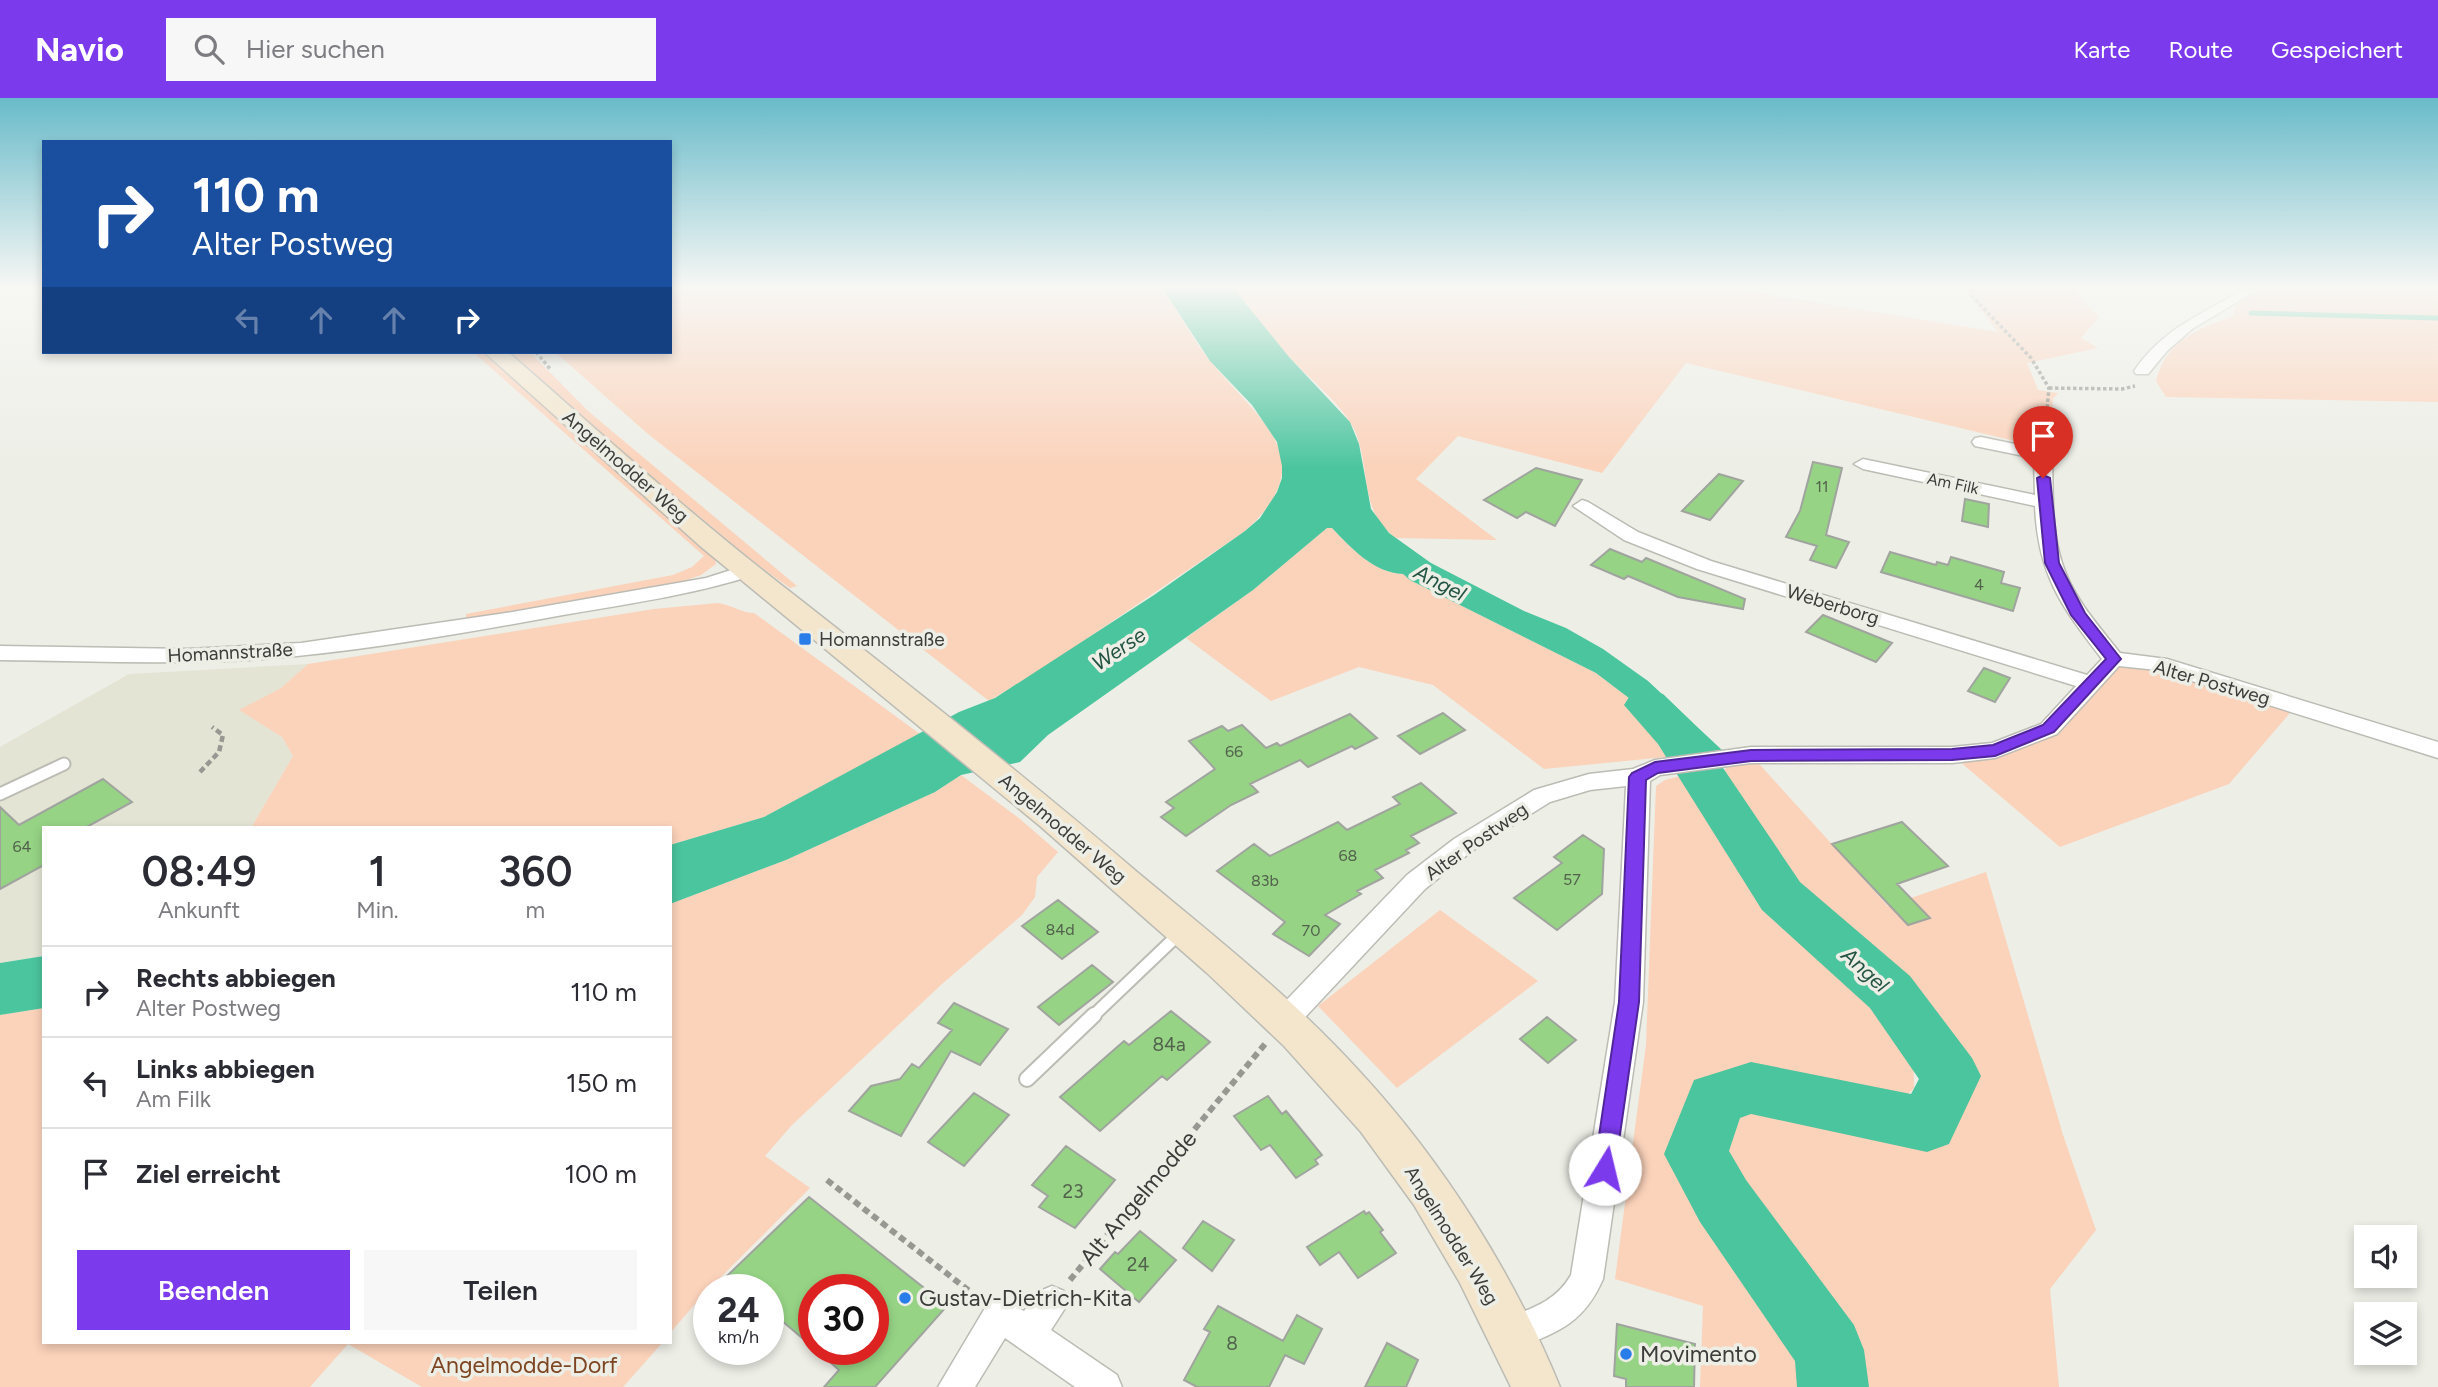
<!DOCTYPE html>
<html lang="de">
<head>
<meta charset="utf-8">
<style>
  :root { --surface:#fff; --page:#f7f7f7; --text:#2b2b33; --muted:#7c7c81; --line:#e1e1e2; --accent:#7c3aed }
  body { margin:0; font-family:Figtree,sans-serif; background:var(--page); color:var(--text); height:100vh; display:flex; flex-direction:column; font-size:26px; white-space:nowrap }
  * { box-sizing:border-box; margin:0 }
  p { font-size:23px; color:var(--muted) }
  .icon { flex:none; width:38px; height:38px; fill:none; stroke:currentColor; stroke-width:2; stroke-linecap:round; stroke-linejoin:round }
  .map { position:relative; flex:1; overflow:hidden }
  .side { position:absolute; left:42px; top:728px; width:630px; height:518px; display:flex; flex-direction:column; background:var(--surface); border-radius:0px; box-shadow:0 4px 10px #0003 }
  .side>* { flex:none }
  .banner { position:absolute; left:42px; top:42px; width:630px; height:214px; border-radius:0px; box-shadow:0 4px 10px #0003; background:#1a4fa0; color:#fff; overflow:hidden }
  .tools { position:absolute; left:2354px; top:1127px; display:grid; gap:14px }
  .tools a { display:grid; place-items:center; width:63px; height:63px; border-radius:0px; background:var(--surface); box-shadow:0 4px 10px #0003; font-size:35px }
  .speed { position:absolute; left:693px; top:1176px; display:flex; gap:14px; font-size:35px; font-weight:700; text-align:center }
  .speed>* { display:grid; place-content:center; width:91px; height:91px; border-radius:50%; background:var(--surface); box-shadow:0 4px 10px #0003; line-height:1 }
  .speed small { font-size:18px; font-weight:400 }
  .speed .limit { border:10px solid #d22; background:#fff; color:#111 }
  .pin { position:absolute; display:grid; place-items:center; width:60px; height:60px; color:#fff; margin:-72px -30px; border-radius:50% 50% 50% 0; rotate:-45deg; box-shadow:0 0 7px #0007 }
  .pin .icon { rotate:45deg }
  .me { position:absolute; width:77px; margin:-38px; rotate:9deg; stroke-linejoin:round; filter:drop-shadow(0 0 5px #0008) }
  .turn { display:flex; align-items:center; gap:24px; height:147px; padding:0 35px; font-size:32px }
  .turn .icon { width:91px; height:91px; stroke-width:2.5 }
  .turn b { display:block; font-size:49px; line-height:60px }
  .lanes { display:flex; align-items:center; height:66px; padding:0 35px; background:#0003; justify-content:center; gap:35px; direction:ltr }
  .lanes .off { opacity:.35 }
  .eta { display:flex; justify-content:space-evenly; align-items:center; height:119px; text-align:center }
  .eta b { font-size:42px; font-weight:600; line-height:49px }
  .action { display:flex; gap:14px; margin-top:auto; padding:14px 35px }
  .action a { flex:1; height:80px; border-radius:0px; background:var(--accent); color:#fff; font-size:28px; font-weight:600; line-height:80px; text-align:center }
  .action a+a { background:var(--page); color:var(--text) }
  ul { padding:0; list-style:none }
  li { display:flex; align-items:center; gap:21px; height:91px; padding:0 35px; border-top:2px solid var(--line) }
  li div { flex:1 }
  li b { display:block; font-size:26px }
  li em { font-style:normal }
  header { display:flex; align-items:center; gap:42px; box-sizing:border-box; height:98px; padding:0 35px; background:var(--accent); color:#fff }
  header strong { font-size:33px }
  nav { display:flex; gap:38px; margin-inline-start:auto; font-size:24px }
  .search { width:490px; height:63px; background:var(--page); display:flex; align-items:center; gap:18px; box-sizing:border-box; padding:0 24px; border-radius:0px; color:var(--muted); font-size:26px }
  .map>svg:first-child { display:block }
</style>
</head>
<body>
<header>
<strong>Navio</strong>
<div class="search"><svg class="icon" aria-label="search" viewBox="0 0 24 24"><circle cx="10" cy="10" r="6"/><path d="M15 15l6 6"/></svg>Hier suchen</div>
<nav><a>Karte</a><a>Route</a><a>Gespeichert</a></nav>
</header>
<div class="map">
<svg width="2438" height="1289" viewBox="0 0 2438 1289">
  <rect width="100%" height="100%" fill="#edeee6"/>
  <path fill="#e3e4d4" d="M308 566 281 590 240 612 282 639 293 658 251 730H44V858L0 865V649L129 576Z"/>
  <path fill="#fbd2ba" d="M670 191H1163C1179 215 1193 242 1211 264 1258 322 1325 361 1245 433L1054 563 989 603 648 336 555 254H670Z
    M1234 191H1734L1998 234 1970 198 1968 191H2072L2099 219 2081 240 2098 250 2027 265 2038 292 2058 295 2053 301 2049 351 1686 265 1602 375 1458 338 1416 381 1497 442 1396 440C1359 415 1371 370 1355 333 1342 306 1312 283 1291 261 1271 239 1252 215 1234 191Z
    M2261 191H2438V304L2166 299 2156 283C2166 243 2197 231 2233 218L2235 208Z
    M473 254H483L709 450 714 455 716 466 701 477 678 485 466 521V516L673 477 692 469 704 458Z
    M502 254H530L588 313 797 488 790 490 755 465Z
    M1327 430H1332C1351 450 1374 475 1403 476L1410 482 1596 575 1642 610 1676 658 1544 671 1433 587 1359 569 1271 603 1186 540 1253 492Z
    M718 505C732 507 741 515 754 515L920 636 764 719 670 747V730H251L293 658 282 639 239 612 281 590 308 566 654 511Z
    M2114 561 2159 566 2295 609 2229 686 2060 749 1952 657 2049 631Z
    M1751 657 1888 808 1986 774 2063 1037 2096 1132 2050 1191 2059 1289H1833L1829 1252 1723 1103 1696 1056 1716 1001 1751 990 1927 1027 1951 978 1890 894 1781 798 1723 674 1735 659Z
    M961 677 1020 721 1058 754 1037 779 1035 799 1022 817 942 886 792 1027 765 1058 810 1090 701 1199 670 1235V806L786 762 935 694Z
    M1684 677 1762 799 1808 843 1871 896 1913 953 1914 990 1898 1007 1750 984 1709 997 1689 1054 1717 1107 1816 1249 1821 1289H1700L1703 1208 1615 1181 1646 947 1656 688 1665 682Z
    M1440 812 1538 883 1397 990 1318 908Z
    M44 910V1244H663L623 1289H422L348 1246 310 1289H0V917Z"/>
  <path fill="#4bc59e" d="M1163 191H1234L1289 259 1350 324 1359 346 1371 411 1389 435 1431 465 1524 513 1566 530 1603 551 1648 583 1722 652 1676 658 1642 610 1596 575 1410 482 1403 476C1374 475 1351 450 1332 430H1327L1253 492 1048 637 1020 664 961 677 935 694 786 762 670 806V747L764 719 959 614 995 600 1154 497 1245 433 1260 420 1277 394 1282 380V368L1277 344 1252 307 1210 263Z
    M44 858V910L0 917V865Z"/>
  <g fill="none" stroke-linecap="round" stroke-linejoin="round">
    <path stroke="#4bc59e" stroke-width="5" d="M2251 215 2438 220"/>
    <path fill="#4bc59e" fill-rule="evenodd" d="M1647 592 1663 596 1692 624 1800 784 1910 878 1972 960 1981 978 1949 1046 1927 1054 1751 1016 1740 1020 1729 1053 1746 1082 1854 1227 1864 1252 1869 1289H1797L1795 1263 1700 1124 1664 1056 1694 982 1751 964 1911 996 1919 981 1870 910 1762 812 1658 646 1624 607 1631 596Z"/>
  </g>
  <path fill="#96d385" stroke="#a0a49e" stroke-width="2" d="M1813 364 1842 370 1826 437 1849 444 1836 470 1810 462 1817 448 1786 439 1800 413Z
    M1536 370 1582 382 1555 428 1526 414 1517 420 1484 402Z
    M1719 376 1743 383 1710 422 1682 413Z
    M1965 401 1989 406 1988 429 1962 423Z
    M1610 451 1642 464 1646 460 1745 501 1743 511 1678 499 1628 478 1624 481 1591 467Z
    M1890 454 1936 467 1937 464 1948 467 1951 459 2004 474 2001 485 2020 490 2013 513 1881 474Z
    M1823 517 1892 545 1876 564 1806 534Z
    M1984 570 2010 580 1995 604 1968 593Z
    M1443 615 1465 632 1420 656 1398 638Z
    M1350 616 1377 640 1355 651 1352 648 1308 669 1300 662 1250 686 1258 694 1231 707 1186 738 1161 719 1174 710 1166 704 1215 671 1189 643 1222 628 1228 633 1242 627 1266 650 1277 645 1280 648Z
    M103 681 132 704 85 730H44V767L0 791V709L19 727Z
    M1421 685 1456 715 1411 738 1419 745 1406 752 1409 755 1375 772 1383 780 1357 793 1361 796 1325 817 1340 826 1309 858 1273 836 1285 824 1217 773 1254 746 1270 758 1338 724 1347 732 1400 706 1393 699Z
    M1902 724 1948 768 1897 786 1930 820 1908 827 1832 746Z
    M1583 737 1604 751 1602 796 1557 832 1514 800 1562 765 1554 759Z
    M1058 802 1098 834 1062 861 1022 828Z
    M1092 867 1113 884 1059 927 1038 909Z
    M954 905 1008 931 980 967 951 953 901 1038 849 1013 871 988 900 981 912 966 919 970 952 932 938 925Z
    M1171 913 1210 944 1167 982 1162 978 1100 1033 1060 999 1124 943 1129 947Z
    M1547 919 1576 942 1548 965 1520 941Z
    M974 995 1009 1017 964 1068 928 1044Z
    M1268 998 1282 1016 1286 1013 1322 1057 1315 1062 1318 1066 1296 1080 1270 1047 1261 1052 1234 1018Z
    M1066 1048 1115 1082 1075 1130 1039 1109 1048 1098 1032 1087Z
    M809 1099 947 1208 875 1289H824L839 1272 815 1251H873V1192H814V1250L768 1211V1192H745L728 1177Z
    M1364 1113 1366 1116 1369 1114 1383 1132 1380 1134 1396 1155 1358 1180 1339 1154 1320 1167 1307 1149Z
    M1203 1123 1234 1142 1212 1173 1183 1150Z
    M1140 1133 1176 1162 1139 1204 1100 1171 1115 1154 1118 1156Z
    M1218 1208 1283 1243 1297 1217 1322 1231 1304 1266 1285 1257 1269 1289H1197L1184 1282 1210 1234 1204 1231Z
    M1617 1226 1695 1246 1694 1289H1626V1281L1614 1278Z
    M1387 1245 1418 1262 1406 1289H1365Z"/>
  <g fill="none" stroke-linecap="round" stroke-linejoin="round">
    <g stroke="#bcbcb5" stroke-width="15">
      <path id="lane-far1" d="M0 696 64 666
        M1093 918 1181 834"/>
    </g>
    <g stroke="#bcbcb5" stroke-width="18">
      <path id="lane" d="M1027 981 1094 917"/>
    </g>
    <g stroke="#bcbcb5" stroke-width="3">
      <path id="street" d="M2243 191H2259L2192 231 2167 253 2148 276H2136L2134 273C2164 229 2201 218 2243 191Z
        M1981 339 2049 353 2052 357C2053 392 2051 431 2062 465 2073 500 2098 527 2120 555L2167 561 2438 644V660L2157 572 2119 568 2057 636 1995 660 1952 665H1751L1660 677 1650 683 1643 904 1603 1181C1583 1227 1556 1235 1512 1252L1500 1247 1495 1235 1500 1223C1529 1211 1555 1205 1571 1177L1615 904 1626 688 1590 692 1550 704 1472 753 1425 791 1295 930 1285 933 1275 930 1271 922 1275 914 1407 777 1454 741 1534 692 1589 676 1633 671 1655 662 1751 649H1952L1992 645 2041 626 2076 588 1697 471 1624 442 1573 408 1582 402 1588 404 1638 434 1711 463 2087 577 2102 561C2061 508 2038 477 2035 408L1863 371 1854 366 1863 361 2035 397 2034 360 1975 348 1972 344 1975 340Z
        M747 467 754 469 757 473 754 477C692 497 627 506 563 517 464 535 365 553 264 561 176 567 88 563 0 562V548L188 551 301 545 506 515 706 480Z
        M1052 1188 1064 1193 1069 1204 1051 1232 1117 1277 1122 1289H1075L1005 1240 975 1289H938L988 1205 1000 1201 1024 1213 1040 1193Z"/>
    </g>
    <g stroke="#bcbcb5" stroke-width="3">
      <path id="secondary" d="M484 254H508C602 336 694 420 793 496 909 587 1025 678 1137 774 1214 838 1293 900 1360 974 1444 1065 1513 1175 1560 1289H1511L1460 1185 1414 1107 1361 1034 1284 948 1207 875 1040 728 700 448Z"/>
    </g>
    <path stroke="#979892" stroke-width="3.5" stroke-dasharray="3.5 2.5" stroke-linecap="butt" d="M1971 191 1972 198 2031 260 2049 290 2044 342
      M536 254 551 272
      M2049 290 2122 291 2135 288"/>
    <path stroke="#979892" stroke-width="4.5" stroke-dasharray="6 3.5" stroke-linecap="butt" d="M200 674 219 654 223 637 212 629"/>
    <path stroke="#979892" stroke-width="6" stroke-dasharray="7 4.5" stroke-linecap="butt" d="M827 1082 977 1199
      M1070 1182 1265 946"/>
    <use href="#lane-far1" stroke="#fff" stroke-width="11"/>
    <use href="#lane" stroke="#fff" stroke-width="14"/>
    <use href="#street" fill="#fff" fill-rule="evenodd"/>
    <use href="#secondary" fill="#f3e6cd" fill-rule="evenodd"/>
  </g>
  <linearGradient id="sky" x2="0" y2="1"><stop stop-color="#69bbca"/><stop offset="0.51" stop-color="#f7f7f4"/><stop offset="1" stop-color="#f7f7f4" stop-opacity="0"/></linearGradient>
  <rect width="2438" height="371" fill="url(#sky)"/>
  <path fill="#7c3aed" stroke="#51269a" stroke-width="2" d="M2043 377 2050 380 2059 465 2085 515 2121 561 2054 634 1995 658 1952 662 1751 663 1658 675 1646 682 1639 904 1615 1071 1612 1078 1605 1080 1597 1078 1594 1071 1619 904 1629 679 1632 675 1655 664 1751 652 1952 651 1993 647 2043 627 2106 561 2071 517 2045 465 2037 380Z"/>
  <g fill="#297de8" stroke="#edeee6" stroke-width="2.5">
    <rect x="798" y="534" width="14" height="14" rx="3.5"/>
    <circle cx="905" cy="1200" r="7"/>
    <circle cx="1626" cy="1256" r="7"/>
  </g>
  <g text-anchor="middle" stroke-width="7" stroke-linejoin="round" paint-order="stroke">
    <g font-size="16" fill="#3c3d3a" stroke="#edeee6">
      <text transform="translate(1953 385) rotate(12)" y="6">Am Filk</text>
    </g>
    <g font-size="16" fill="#52624d">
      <text x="1822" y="394">11</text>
      <text x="1979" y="492">4</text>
      <text x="1234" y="659">66</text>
      <text x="22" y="754">64</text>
      <text x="1348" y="763">68</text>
      <text x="1572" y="787">57</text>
      <text x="1265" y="788">83b</text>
      <text x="1060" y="837">84d</text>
      <text x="1311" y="838">70</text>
    </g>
    <g font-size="19" fill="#3c3d3a" stroke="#edeee6">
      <text transform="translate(626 368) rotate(41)" y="7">Angelmodder Weg</text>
      <text transform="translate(1833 506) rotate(17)" y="7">Weberborg</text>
      <text transform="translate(230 554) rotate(-3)" y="7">Homannstraße</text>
      <text transform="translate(2212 584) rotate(16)" y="7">Alter Postweg</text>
      <text transform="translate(1063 730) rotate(40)" y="7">Angelmodder Weg</text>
      <text transform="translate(1476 743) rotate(-35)" y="7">Alter Postweg</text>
      <text transform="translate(1452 1137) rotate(58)" y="7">Angelmodder Weg</text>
    </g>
    <g font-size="19" fill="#3c3d3a" stroke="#edeee6" text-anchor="start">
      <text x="819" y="548">Homannstraße</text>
    </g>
    <g font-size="19" fill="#52624d">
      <text x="1169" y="953">84a</text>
      <text x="1073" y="1100">23</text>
      <text x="1138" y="1173">24</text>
      <text x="1232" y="1252">8</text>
    </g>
    <g font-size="21" font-style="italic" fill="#225343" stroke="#edeee6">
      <text transform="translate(1440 485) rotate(27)" y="7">Angel</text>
      <text transform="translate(1119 551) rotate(-34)" y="7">Werse</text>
      <text transform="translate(1865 872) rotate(42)" y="7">Angel</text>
    </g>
    <g font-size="23" fill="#3c3d3a" stroke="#edeee6">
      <text transform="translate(1138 1100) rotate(-50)" y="8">Alt Angelmodde</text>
    </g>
    <g font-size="23" fill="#3c3d3a" stroke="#edeee6" text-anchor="start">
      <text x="919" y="1208">Gustav-Dietrich-Kita</text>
      <text x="1640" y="1264">Movimento</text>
    </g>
    <g font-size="23" fill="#7d4521" stroke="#edeee6">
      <text x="524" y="1275">Angelmodde-Dorf</text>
    </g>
  </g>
</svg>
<div class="tools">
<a><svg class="icon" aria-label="sound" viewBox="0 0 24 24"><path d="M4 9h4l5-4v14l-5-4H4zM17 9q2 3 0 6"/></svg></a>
<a><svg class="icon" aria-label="layers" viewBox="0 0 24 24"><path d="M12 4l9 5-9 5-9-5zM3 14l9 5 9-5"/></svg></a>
</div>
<div class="speed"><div>24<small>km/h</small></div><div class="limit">30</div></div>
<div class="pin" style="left:2043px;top:380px;background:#d93025"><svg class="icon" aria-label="arrive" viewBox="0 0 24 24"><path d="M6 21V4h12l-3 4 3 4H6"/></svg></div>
<svg class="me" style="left:1605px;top:1071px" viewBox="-20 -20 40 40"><circle r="19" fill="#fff"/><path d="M0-13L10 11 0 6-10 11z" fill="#7c3aed"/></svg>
<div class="banner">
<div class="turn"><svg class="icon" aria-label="right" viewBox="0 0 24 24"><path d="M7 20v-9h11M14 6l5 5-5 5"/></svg><div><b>110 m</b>Alter Postweg</div></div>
<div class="lanes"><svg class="icon off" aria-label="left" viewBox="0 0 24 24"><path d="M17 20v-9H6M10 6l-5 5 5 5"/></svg><svg class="icon off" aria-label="ahead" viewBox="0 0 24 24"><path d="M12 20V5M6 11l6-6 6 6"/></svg><svg class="icon off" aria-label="ahead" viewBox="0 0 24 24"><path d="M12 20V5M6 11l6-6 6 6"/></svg><svg class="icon" aria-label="right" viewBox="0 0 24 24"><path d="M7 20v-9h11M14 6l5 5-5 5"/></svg></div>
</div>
<section class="side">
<div class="eta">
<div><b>08:49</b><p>Ankunft</p></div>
<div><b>1</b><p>Min.</p></div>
<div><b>360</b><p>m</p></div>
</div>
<ul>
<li><svg class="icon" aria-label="right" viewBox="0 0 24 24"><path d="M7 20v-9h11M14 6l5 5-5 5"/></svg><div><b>Rechts abbiegen</b><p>Alter Postweg</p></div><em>110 m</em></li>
<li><svg class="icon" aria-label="left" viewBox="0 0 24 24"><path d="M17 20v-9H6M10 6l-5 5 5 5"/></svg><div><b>Links abbiegen</b><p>Am Filk</p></div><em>150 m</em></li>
<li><svg class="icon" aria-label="arrive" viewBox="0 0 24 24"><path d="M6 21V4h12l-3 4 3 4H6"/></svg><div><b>Ziel erreicht</b></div><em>100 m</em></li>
</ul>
<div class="action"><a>Beenden</a><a>Teilen</a></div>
</section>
</div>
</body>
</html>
